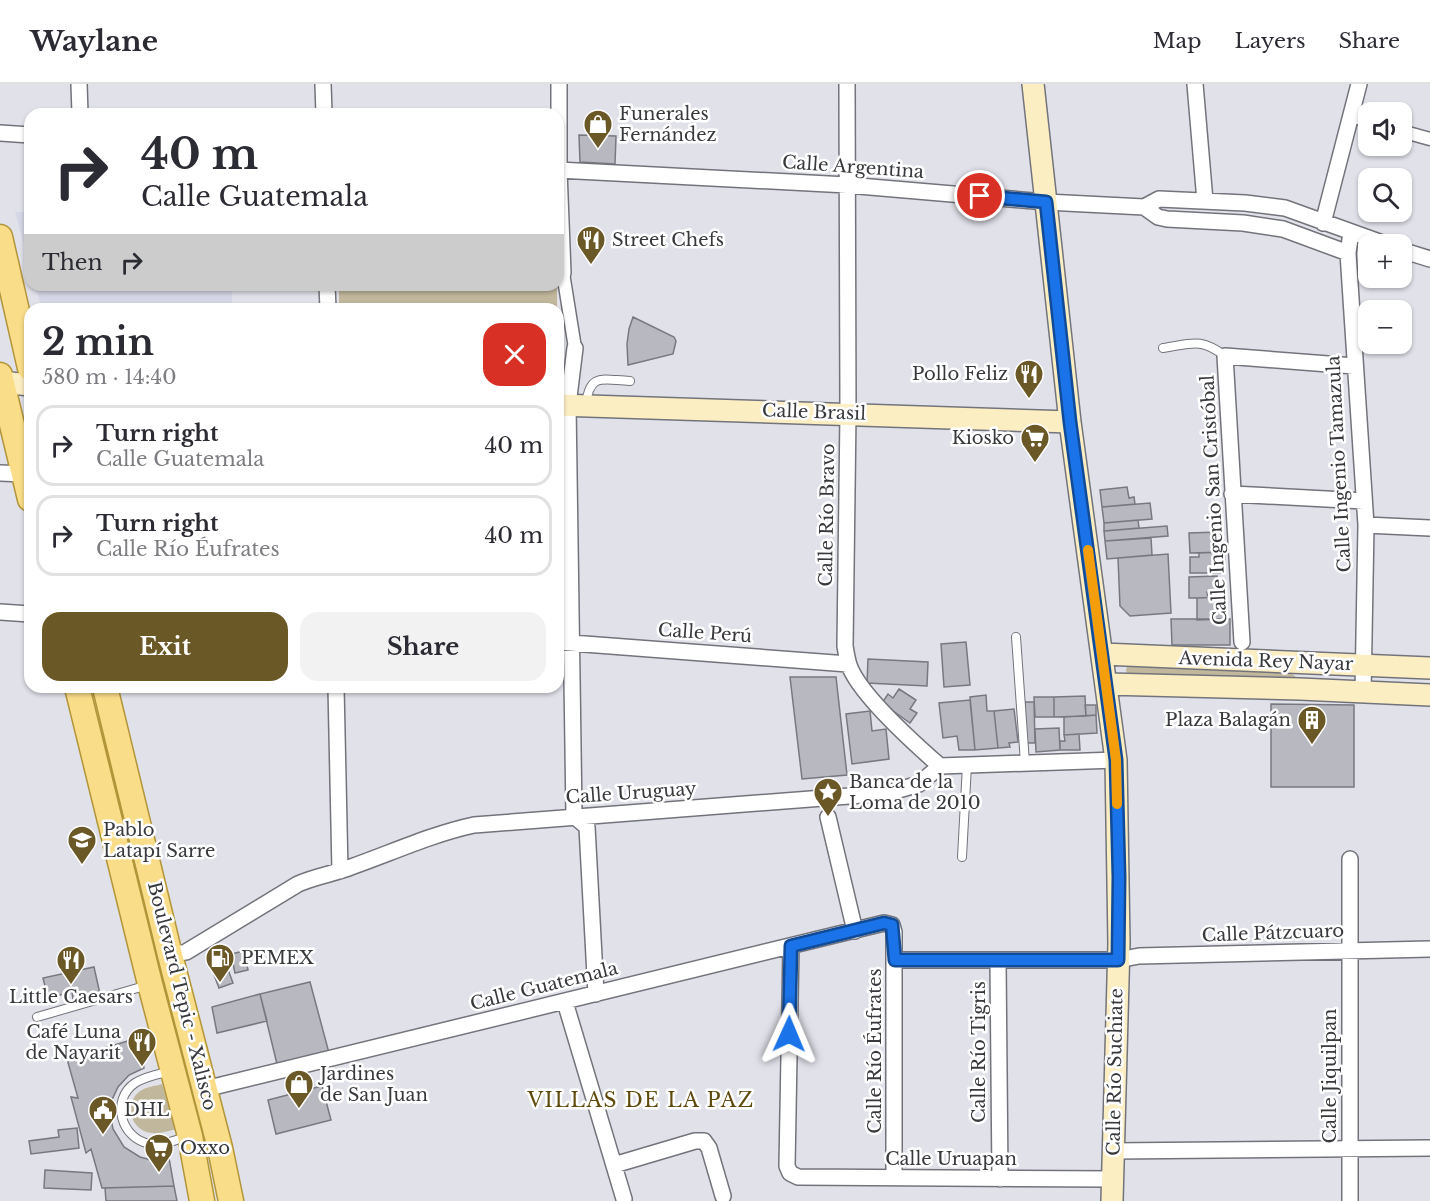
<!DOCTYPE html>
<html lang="en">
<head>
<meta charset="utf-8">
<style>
  :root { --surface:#fff; --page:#f2f2f3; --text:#2b2b33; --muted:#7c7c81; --line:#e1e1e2; --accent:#6a5826 }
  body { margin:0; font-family:"Libre Baskerville",serif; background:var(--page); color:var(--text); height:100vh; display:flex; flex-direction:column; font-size:22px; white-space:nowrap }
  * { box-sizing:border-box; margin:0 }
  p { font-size:20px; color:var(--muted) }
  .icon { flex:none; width:33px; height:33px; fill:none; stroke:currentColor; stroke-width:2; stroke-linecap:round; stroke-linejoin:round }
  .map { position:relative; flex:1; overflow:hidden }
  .side { position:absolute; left:24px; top:219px; width:540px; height:390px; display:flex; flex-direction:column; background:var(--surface); border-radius:18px; box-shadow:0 2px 4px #0004 }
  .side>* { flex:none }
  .guide { position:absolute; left:24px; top:24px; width:540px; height:183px; border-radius:18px; box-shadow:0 2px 4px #0004; background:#fff; color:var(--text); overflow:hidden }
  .buttons { position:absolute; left:1358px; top:18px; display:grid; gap:12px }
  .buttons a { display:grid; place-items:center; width:54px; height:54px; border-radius:12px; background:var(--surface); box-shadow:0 2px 4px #0004; font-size:30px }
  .pin { position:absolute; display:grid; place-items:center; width:51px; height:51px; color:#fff; margin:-26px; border:3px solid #fff; border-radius:50%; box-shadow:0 2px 6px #0007 }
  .me { position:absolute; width:66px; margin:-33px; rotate:1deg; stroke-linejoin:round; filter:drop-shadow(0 0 4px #0008) }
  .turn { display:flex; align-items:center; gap:21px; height:126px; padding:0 18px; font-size:27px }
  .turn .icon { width:78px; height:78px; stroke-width:2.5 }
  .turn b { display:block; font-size:42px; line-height:51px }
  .then { display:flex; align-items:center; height:57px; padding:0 18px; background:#0003; gap:12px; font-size:22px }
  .round { display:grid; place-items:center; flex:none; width:63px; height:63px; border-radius:18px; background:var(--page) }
  .summary { display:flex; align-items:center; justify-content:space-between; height:102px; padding:0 18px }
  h1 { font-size:36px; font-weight:700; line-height:45px }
  .primary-button { display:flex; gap:12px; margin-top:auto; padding:12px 18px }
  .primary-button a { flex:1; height:69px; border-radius:18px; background:var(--accent); color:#fff; font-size:24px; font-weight:700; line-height:69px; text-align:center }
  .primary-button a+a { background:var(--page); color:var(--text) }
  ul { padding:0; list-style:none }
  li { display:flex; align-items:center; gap:18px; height:81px; margin:0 12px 9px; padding:0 6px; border:3px solid var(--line); border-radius:18px }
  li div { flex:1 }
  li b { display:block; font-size:22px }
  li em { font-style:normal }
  header { display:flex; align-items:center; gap:36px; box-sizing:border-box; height:84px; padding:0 30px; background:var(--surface); border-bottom:2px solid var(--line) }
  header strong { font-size:28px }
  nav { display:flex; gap:33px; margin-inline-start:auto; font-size:21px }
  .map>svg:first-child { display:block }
</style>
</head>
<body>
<header>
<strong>Waylane</strong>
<nav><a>Map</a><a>Layers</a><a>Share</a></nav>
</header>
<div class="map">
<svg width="1430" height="1117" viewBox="0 0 1430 1117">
  <rect width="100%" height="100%" fill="#e0e1e9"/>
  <path fill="#d5d7e6" d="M15 128H30V181Z
    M35 201H232V225H42Z"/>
  <path fill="#c0b79c" d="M339 201H557V225H339Z
    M1131 581 1291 589 1296 593 1294 598 1127 590 1126 586 1127 582Z
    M162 1000 176 1045C168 1047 160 1050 152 1049 131 1047 123 1020 140 1007 146 1003 155 1002 162 1000Z"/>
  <path fill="#b8b9c0" stroke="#787980" stroke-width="1.5" d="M579 51 616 52 615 80 580 78Z
    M633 233 674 253 676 257 673 270 628 281 627 260 629 245Z
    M1127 403 1129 414 1134 413 1135 420 1102 423 1100 406Z
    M1150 419 1152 435 1104 439 1102 423Z
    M1138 436 1139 444 1104 447V439Z
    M1167 442 1168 452 1105 457 1104 447Z
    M1219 448 1220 460H1225V468L1190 469 1189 449Z
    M1151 454 1152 471 1107 475 1105 457Z
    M1225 468V489H1190V473H1199V469Z
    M1168 470 1171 529 1130 532 1120 522 1118 474Z
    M1217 492V508H1207L1208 514H1189V493Z
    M1223 513 1224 521H1217V527H1227V535L1197 536V514Z
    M1171 535H1230V561H1172Z
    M966 558 970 601 944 603 941 560Z
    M868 575 928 578 927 602 867 599Z
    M790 593H836L847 691 802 695Z
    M899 605 916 616 910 625 917 629 910 639 882 619 888 610 893 614Z
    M986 611 987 627H994L998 664 975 666 970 613Z
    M1085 612 1086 632 1054 633V613Z
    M1034 613H1054V633H1035Z
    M970 616 975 666H959L957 652 943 654 939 619Z
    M1025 618H1034L1035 659H1026Z
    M1271 620 1354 621V703H1271Z
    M1085 621H1096V631L1086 632Z
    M1014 625 1018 658 1009 659 1010 663 998 664 994 627Z
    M870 627 872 647 886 645 889 675 852 680 846 630Z
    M1096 631 1097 649 1064 651V633Z
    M1059 644 1060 666 1036 668 1035 645Z
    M1079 650 1080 666H1060V657H1065L1064 651Z
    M244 867 248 886 235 889 231 870Z
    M222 869 233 899 219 904 208 875Z
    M94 883 100 910 73 916 72 908 48 914 43 894Z
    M310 898 329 969 277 980 260 910Z
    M260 910 267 937 217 949 212 923Z
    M138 954 144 984 129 991 118 1003 111 1018 110 1030 113 1045 124 1063 140 1073 151 1076 169 1074 174 1102 102 1104 91 1065 86 1069 71 1013 78 1014 67 975Z
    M322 1002 331 1036 276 1050 268 1016Z
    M77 1044 79 1064 31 1070 29 1057 59 1053 58 1046Z
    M45 1086 92 1089 91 1106 44 1104Z
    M174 1102 177 1117H106L105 1104Z"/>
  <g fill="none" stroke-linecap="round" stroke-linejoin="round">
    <g stroke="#73747b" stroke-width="10">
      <path id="service" d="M1163 264C1191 260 1200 253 1225 272
        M586 320C590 288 603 296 630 297
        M1016 553 1025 679
        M962 773 967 681
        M37 933 148 901
        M171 987C159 990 146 992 135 999 110 1016 121 1055 150 1060 162 1062 175 1056 186 1053"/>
    </g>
    <g stroke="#73747b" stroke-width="15">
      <path id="pedestrian" d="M1351 32 1368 37
        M1401 47 1430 55
        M563 189 575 264"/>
    </g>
    <g stroke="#73747b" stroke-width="18">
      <path id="minor" d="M79 0 80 30
        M323 0 324 30
        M559 0V86L563 189
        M847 0 848 329 845 562C846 568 847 575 849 581 859 610 916 661 940 682
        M1195 0 1205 117
        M0 49 30 51
        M558 86 847 101 1046 118 1144 123 1159 115 1245 119 1285 124 1385 160
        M1144 123 1158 133 1167 135 1243 139 1283 145 1348 169
        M1323 139 1359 0
        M1351 149 1348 169 1366 441 1363 608
        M1401 166 1430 175
        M327 201 328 225
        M575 264 568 321 574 732 587 743 596 910
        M0 389 24 390
        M1232 410 1364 417
        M1366 441 1430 444
        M0 528 30 530
        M558 558 848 580
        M1242 558 1225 272 1354 282
        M336 603 340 787
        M828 733 855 847
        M1350 775V1117
        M791 862 787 1082 790 1089 798 1093 1112 1095
        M170 871 186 868 298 800C316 792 333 790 351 783 391 769 432 750 474 741L888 709 919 700 940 682 1116 676
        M895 876H1118L1139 872 1430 865
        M998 878 1000 1095
        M565 918 624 1115
        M205 1005 884 839 892 841 894 848V1094
        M1113 1067 1430 1064
        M614 1081 695 1057H704L709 1064 723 1112"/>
    </g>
    <g stroke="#73747b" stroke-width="24">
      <path id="secondary" d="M1033 0 1070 338 1116 676 1119 859 1112 1117
        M0 298 30 301
        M558 321 1070 338
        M1103 570 1430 584
        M1107 600 1300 605 1430 611"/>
    </g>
    <g stroke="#b39539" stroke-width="27">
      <path id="primary" d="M0 153 30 284
        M0 291 30 415
        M77 603 150 900 190 1052 202 1117
        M105 603 170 871 220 1064 231 1117"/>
    </g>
    <use href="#service" stroke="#fff" stroke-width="8"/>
    <use href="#pedestrian" stroke="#fff" stroke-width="12"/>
    <use href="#minor" stroke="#fff" stroke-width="15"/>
    <use href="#secondary" stroke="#fceec3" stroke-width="21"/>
    <use href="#primary" stroke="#f9dd88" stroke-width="24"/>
  </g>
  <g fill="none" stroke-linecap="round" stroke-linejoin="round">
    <g stroke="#114b97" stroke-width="15">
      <path id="route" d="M789 950 791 862 884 839 892 841 895 876H1118L1119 793 1116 676 1070 338 1046 118 980 112"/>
    </g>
    <use href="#route" stroke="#1a73e8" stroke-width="10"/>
    <path stroke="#f59e0b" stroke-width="10" d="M1088 466 1116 676 1117 720"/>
  </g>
  <defs>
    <g id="shop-pin" transform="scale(1.5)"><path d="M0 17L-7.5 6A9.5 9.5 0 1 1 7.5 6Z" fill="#6a5826" stroke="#fff"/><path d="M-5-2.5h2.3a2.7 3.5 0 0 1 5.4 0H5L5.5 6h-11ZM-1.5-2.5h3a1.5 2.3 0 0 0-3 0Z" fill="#fff"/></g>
    <g id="restaurant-pin" transform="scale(1.5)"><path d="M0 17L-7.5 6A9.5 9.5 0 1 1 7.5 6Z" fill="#6a5826" stroke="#fff"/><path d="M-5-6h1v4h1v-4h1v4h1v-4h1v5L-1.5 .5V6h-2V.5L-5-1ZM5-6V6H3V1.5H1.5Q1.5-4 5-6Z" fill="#fff"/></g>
    <g id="supermarket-pin" transform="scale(1.5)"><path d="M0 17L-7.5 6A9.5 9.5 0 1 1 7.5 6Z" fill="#6a5826" stroke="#fff"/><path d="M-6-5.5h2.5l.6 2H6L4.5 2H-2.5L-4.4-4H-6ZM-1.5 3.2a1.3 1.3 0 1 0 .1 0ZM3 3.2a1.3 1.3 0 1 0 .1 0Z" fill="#fff"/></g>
    <g id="building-pin" transform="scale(1.5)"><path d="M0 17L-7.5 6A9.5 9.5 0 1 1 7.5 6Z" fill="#6a5826" stroke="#fff"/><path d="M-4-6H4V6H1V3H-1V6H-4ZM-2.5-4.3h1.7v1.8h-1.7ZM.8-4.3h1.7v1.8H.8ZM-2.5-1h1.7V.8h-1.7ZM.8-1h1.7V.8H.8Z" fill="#fff"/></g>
    <g id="sight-pin" transform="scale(1.5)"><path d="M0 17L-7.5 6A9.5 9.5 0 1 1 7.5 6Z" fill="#6a5826" stroke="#fff"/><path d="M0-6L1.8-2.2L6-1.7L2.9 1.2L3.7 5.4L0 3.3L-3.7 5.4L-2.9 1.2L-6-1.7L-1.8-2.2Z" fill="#fff"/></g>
    <g id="school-pin" transform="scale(1.5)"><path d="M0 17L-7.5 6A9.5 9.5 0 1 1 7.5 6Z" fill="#6a5826" stroke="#fff"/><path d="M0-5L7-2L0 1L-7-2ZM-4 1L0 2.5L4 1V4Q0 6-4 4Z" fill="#fff"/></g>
    <g id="fuel-pin" transform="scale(1.5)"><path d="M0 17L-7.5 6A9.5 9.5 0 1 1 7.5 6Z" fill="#6a5826" stroke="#fff"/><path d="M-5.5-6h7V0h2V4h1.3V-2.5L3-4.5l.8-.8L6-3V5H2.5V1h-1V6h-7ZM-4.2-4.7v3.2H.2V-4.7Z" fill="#fff"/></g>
    <g id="civic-pin" transform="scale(1.5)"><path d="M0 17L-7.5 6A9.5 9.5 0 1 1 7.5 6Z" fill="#6a5826" stroke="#fff"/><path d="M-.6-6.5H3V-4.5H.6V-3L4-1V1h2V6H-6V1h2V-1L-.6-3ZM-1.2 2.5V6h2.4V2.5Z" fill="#fff"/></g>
  </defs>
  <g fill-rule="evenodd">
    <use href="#shop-pin" x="598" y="40"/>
    <use href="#restaurant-pin" x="591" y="156"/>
    <use href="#restaurant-pin" x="1029" y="290"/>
    <use href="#supermarket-pin" x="1035" y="354"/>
    <use href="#building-pin" x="1312" y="636"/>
    <use href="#sight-pin" x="828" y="708"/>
    <use href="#school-pin" x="82" y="756"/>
    <use href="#fuel-pin" x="220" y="874"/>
    <use href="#restaurant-pin" x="71" y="876"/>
    <use href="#restaurant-pin" x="142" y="958"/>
    <use href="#shop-pin" x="299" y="1000"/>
    <use href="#civic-pin" x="103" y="1026"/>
    <use href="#supermarket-pin" x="159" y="1064"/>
  </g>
  <g text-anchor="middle" stroke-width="5" stroke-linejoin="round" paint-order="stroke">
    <g font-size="18" fill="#38393c" stroke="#fff" text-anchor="start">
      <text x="619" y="36">Funerales<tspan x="619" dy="21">Fernández</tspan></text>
      <text x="612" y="162">Street Chefs</text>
      <text x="1008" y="296" text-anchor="end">Pollo Feliz</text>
      <text x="1014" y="360" text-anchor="end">Kiosko</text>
      <text x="1291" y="642" text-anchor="end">Plaza Balagán</text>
      <text x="849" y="704">Banca de la<tspan x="849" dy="21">Loma de 2010</tspan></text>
      <text x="103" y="752">Pablo<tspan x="103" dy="21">Latapí Sarre</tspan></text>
      <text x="241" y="880">PEMEX</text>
      <text x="71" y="919" text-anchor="middle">Little Caesars</text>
      <text x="121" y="954" text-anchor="end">Café Luna<tspan x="121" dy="21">de Nayarit</tspan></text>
      <text x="320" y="996">Jardines<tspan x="320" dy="21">de San Juan</tspan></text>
      <text x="124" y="1032">DHL</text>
      <text x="180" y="1070">Oxxo</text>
    </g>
    <g font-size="18" fill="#38393c" stroke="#fff">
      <text transform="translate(853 83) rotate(4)" y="6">Calle Argentina</text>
      <text transform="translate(814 328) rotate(2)" y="6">Calle Brasil</text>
      <text transform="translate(1339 380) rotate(-93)" y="6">Calle Ingenio Tamazula</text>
      <text transform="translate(1214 416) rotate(-93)" y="6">Calle Ingenio San Cristóbal</text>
      <text transform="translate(827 431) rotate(-89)" y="6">Calle Río Bravo</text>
      <text transform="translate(705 549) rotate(4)" y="6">Calle Perú</text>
      <text transform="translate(1266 577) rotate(2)" y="6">Avenida Rey Nayar</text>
      <text transform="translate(631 709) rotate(-4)" y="6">Calle Uruguay</text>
      <text transform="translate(1273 849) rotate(-2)" y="6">Calle Pátzcuaro</text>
      <text transform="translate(544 902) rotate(-14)" y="6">Calle Guatemala</text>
      <text transform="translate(182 912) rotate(76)" y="6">Boulevard Tepic - Xalisco</text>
      <text transform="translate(875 967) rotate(-90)" y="6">Calle Río Éufrates</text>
      <text transform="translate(979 968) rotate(-90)" y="6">Calle Río Tigris</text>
      <text transform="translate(1115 988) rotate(-89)" y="6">Calle Río Suchiate</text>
      <text transform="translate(1330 992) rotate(-90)" y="6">Calle Jiquilpan</text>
      <text x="951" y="1081">Calle Uruapan</text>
    </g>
    <g font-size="20" letter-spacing="1.5" fill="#5e4a0c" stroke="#fff">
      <text x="641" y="1023">VILLAS DE LA PAZ</text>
    </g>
  </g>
</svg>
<div class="buttons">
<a><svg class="icon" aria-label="sound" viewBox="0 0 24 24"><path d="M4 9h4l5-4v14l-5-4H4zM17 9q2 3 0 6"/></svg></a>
<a><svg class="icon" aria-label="search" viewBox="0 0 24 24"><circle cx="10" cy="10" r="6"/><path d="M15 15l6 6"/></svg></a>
<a>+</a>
<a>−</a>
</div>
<div class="pin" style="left:980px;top:112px;background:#d93025"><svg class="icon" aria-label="arrive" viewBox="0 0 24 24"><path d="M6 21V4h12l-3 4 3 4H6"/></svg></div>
<svg class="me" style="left:789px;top:950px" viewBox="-20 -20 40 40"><path d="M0-17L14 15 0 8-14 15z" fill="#1a73e8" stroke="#fff" stroke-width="4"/></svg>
<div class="guide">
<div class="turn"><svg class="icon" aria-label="right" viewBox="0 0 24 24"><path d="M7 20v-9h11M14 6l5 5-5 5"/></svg><div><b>40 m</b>Calle Guatemala</div></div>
<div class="then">Then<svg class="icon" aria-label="right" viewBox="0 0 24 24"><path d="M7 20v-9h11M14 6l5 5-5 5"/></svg></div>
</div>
<section class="side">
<div class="summary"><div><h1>2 min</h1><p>580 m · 14:40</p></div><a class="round" style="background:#d93025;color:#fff"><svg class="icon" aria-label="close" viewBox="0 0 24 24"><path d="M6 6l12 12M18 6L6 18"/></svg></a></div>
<ul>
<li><svg class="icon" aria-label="right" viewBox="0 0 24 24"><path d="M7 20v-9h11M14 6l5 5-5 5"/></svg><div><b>Turn right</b><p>Calle Guatemala</p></div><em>40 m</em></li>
<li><svg class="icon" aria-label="right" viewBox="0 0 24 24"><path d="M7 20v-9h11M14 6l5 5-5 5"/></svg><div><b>Turn right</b><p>Calle Río Éufrates</p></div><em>40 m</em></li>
</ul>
<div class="primary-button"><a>Exit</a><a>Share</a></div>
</section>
</div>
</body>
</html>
